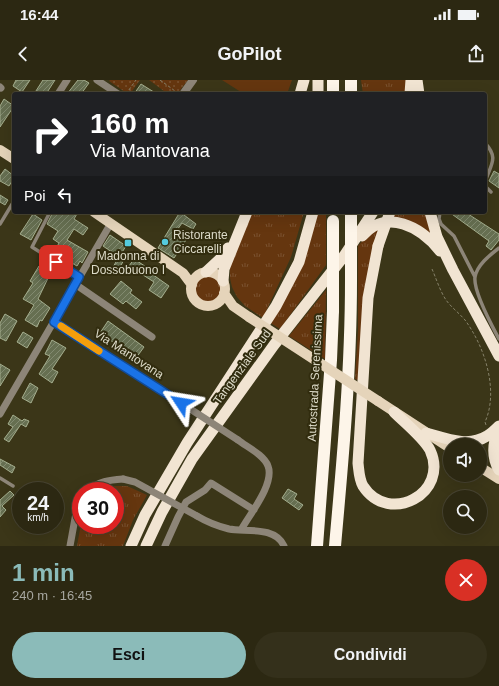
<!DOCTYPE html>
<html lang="it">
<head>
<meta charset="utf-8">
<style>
  :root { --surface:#2c2812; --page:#34301b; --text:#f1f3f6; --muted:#a6a69f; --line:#484432; --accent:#8bbbb9 }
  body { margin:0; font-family:Arial,sans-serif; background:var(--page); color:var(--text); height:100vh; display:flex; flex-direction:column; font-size:15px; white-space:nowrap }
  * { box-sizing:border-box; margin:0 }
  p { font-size:13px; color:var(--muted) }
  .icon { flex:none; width:22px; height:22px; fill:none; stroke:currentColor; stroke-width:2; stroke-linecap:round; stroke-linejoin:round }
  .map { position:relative; height:466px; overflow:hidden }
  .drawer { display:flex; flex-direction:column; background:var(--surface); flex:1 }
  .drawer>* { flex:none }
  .banner { position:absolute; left:12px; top:12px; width:475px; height:122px; border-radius:4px; box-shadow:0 4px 16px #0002,0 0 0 1px var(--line); background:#202124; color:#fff; overflow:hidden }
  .tools { position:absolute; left:443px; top:358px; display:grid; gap:8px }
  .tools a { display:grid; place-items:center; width:44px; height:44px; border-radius:50%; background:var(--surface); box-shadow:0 4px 16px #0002,0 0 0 1px var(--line); font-size:20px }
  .speed { position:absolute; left:12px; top:402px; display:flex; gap:8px; font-size:20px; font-weight:700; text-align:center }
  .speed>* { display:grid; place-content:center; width:52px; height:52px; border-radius:50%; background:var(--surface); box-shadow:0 4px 16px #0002,0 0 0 1px var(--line); line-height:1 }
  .speed small { font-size:10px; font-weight:400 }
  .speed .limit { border:6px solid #d22; background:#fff; color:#111 }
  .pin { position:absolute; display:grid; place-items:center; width:34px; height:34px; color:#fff; margin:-17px; border-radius:8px; box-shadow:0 2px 6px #0006 }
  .me { position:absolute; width:44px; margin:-22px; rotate:303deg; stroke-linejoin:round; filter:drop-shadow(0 0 3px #0008) }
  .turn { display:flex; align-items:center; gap:14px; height:84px; padding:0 12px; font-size:18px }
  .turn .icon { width:52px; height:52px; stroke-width:2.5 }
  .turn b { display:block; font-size:28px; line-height:34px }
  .then { display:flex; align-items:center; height:38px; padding:0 12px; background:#0003; gap:8px; font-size:15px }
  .round { display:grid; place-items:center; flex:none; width:42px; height:42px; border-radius:21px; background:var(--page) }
  .headline { display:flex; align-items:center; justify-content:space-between; height:68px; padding:0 12px }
  h1 { font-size:24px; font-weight:700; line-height:30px; color:var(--accent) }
  .button { display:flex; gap:8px; margin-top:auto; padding:8px 12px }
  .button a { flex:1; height:46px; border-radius:24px; background:var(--accent); color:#111; font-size:16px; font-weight:700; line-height:46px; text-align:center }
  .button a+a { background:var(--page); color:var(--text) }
  .status { display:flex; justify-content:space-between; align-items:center; height:28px; padding:0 20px; background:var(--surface); direction:ltr }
  .status svg { height:11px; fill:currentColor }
  header { display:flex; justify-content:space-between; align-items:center; height:52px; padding:0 12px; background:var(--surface); font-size:18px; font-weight:700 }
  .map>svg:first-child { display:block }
</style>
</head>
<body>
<div class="status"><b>16:44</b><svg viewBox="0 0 49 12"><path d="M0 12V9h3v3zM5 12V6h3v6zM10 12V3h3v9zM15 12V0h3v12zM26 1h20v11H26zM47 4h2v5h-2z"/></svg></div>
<header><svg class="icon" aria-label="back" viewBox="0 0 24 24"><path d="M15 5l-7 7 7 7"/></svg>GoPilot<svg class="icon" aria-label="share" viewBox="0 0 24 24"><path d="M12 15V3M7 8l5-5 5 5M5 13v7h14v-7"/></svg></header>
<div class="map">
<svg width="499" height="466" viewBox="0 0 499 466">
  <defs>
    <pattern id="grass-tufts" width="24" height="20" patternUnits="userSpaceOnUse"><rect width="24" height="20" fill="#65360f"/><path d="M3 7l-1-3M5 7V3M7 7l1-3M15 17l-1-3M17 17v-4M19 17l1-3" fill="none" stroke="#7a5230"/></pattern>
    <pattern id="park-dots" width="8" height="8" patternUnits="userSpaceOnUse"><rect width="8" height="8" fill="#65360f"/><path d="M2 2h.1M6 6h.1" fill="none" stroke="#7a5230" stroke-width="1.8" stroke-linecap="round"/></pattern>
    <pattern id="building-hatch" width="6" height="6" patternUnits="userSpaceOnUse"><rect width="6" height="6" fill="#666f51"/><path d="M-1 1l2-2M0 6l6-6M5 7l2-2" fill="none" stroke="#828a70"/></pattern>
  </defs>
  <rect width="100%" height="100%" fill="#3b3618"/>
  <path fill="url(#grass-tufts)" d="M361 0H406L405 14H363Z
    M250 132H304L291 177 263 238 245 226 237 217 232 207 230 198V187Z
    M315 132H326V185L280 249 269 242Z
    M393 132H426L435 159 391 138Z
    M380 148 360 301 355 299 358 250V166L364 159Z
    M195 209a13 13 0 1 1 26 0a13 13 0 1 1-26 0Z
    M326 210 325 279 289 256Z
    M114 406H127L147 415 133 440 123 466H77L81 444 115 445V411H99L103 408Z"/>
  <path fill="url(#park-dots)" d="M110 0H140L130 14H128L109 1Z
    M149 0H188L177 14H168Z"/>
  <path fill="#65360f" d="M222 0H292L287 14H244Z"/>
  <path fill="url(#building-hatch)" stroke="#a4ae8e" d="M16 0H30L22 12 13 6Z
    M43 0H55L46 14H34Z
    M78 0H84L89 3 81 14H67Z
    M141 4 157 14H134Z
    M4 19 14 26 0 47V26Z
    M5 89 14 96V98L9 106 0 101V96Z
    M494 91 499 94V108L489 101Z
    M0 115 8 120 5 125 0 122Z
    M53 132H78L74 139 88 148 83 155 74 149 67 160 88 172 82 183 80 181 77 186 58 175 57 177 53 174 59 163 53 159 58 151 47 144Z
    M180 132 196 144 193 149 182 143 175 153 186 160 174 178 158 168Z
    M449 132H465L499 154V160L491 170 486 166 489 161Z
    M33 134 42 140 31 160 20 154Z
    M110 155 126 166 119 177 103 166Z
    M119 177 124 180 115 195 110 192Z
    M134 179 151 190 149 192 169 206 161 218 149 210 154 202 129 186Z
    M39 186 43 188 44 186 50 190 49 191 51 192 38 219 50 228 42 241 40 240 37 247 25 240 34 225 23 219 33 203 30 201Z
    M121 201 132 210 130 213 142 222 136 229 126 221 123 224 110 214Z
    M5 234 17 241 6 261 0 258V243Z
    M108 241 144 267 136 278 100 253Z
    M23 252 33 258 27 268 17 262Z
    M52 260 66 268 52 289 58 292 52 303 39 294 50 276 45 274Z
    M0 284 10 290 0 306Z
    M30 303 38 308 31 323 22 318Z
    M13 335 22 341 24 339 29 341 26 347 21 344 9 362 4 359 13 347 8 344Z
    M0 379 15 387 12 393 0 385Z
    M288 409 297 414 294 419 303 425 299 430 282 418Z
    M10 411 14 415 2 426 6 430 0 437V420Z"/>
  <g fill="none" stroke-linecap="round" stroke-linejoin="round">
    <path stroke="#86826a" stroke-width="1" stroke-dasharray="3 2" stroke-linecap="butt" d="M160 0 175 11
      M126 14 136 0
      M432 189C436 198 440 211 446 220 451 227 459 233 465 240 485 267 499 311 485 342L486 345"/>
    <path stroke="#8d8578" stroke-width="3.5" d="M485 63C499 78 491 84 485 102
      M485 104 486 107 491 112
      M50 132 32 167 79 197
      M440 132 439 139 441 144 454 156 475 197
      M0 144 14 121
      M499 168C490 175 477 185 475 197 473 211 492 246 499 259
      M0 398 13 406"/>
    <path stroke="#8d8578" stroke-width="7" d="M97 0 118 14
      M0 7 1 8
      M58 14 67 0
      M75 204 152 257
      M54 242 181 323
      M0 334 111 143
      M238 360C247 367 264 375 268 386 275 404 249 435 241 450
      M88 411C98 401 110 400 123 399
      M197 436C207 442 217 446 229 449 246 452 275 446 284 466
      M70 466 76 433 81 420
      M165 466 178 437 186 422 205 410 211 403 254 430"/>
    <path stroke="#8d8578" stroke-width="8" d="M183 14 193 0"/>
    <path stroke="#e5d4ba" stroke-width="10" d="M0 70 14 79
      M94 132 183 193 192 205
      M191 209a17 17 0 1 1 34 0a17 17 0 1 1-34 0Z
      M224 213 233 226 249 237
      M378 321 450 368
      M480 387 499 399"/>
    <path stroke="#f1e4d2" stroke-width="11" d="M318 0V14
      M417 0 419 14
      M300 14 304 0
      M410 14 411 0
      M430 132 437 157 453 190 499 276
      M362 156C387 128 421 147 440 171
      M378 166 368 218 358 383C359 391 359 399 363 406 389 446 450 413 430 370 423 357 405 343 394 332
      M206 192 220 179 228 168
      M223 201 224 189 247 132
      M499 350C492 363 492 378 499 390
      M426 353C445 358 468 368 487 356 491 354 495 350 499 346
      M131 466 145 435 187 363 276 226 299 182 313 132
      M146 466 162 432 192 379 274 265 344 176 373 132"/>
    <path stroke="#fdf5e9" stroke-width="12" d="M333 14V0
      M351 14V0
      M317 466 331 280 333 231
      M335 466C343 377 351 289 351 200"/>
    <path stroke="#8d8578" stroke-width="7" d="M181 323 238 360
      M123 399 135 402 197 436"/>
    <path stroke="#e5d4ba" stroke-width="10" d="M249 237 378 321"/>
    <path stroke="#f1e4d2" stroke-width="11" d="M378 166 390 132"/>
    <path stroke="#fdf5e9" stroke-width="12" d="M351 132V200
      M333 141V231"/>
  </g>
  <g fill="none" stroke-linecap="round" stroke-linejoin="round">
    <g stroke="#114b97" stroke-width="10">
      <path id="route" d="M56 182 79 197 54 242 181 323"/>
    </g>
    <use href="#route" stroke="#1a73e8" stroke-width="7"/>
    <path stroke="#f59e0b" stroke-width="7" d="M61 246 99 271"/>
  </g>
  <g fill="#54cade" stroke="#312c0e" stroke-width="1.5">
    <circle cx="165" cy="162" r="4"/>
    <rect x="124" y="159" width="8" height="8" rx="2"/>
  </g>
  <g text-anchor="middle" stroke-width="4" stroke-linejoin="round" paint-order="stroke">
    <g font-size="12" fill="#dcdac8" stroke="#312c0e" text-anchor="start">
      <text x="173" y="159">Ristorante<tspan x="173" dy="14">Ciccarelli</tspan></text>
      <text x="128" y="180" text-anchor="middle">Madonna di<tspan x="128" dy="14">Dossobuono I</tspan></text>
    </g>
    <g font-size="12" fill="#dcdac8" stroke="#312c0e">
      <text transform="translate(129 274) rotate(33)" y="4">Via Mantovana</text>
      <text transform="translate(242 287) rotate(-54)" y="4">Tangenziale Sud</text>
      <text transform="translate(315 298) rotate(-87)" y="4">Autostrada Serenissima</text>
    </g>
  </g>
</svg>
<div class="tools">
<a><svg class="icon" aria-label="sound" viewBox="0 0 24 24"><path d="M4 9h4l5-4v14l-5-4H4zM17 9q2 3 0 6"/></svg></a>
<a><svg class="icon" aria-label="search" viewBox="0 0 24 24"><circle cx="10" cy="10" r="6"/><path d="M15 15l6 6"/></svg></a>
</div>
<div class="speed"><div>24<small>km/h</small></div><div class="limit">30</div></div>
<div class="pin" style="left:56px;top:182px;background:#d93025"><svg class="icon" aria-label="arrive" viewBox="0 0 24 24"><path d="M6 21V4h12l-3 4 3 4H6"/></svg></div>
<svg class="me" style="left:181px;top:323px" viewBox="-20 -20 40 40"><path d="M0-17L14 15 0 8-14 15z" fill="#1a73e8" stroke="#fff" stroke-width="4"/></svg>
<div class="banner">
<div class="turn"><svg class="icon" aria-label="right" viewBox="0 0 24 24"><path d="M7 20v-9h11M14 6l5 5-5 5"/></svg><div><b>160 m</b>Via Mantovana</div></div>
<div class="then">Poi<svg class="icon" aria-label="left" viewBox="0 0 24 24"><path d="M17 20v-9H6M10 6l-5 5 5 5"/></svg></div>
</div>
</div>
<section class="drawer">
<div class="headline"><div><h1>1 min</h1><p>240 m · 16:45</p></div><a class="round" style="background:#d93025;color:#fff"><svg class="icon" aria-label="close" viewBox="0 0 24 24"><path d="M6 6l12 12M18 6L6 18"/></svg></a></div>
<div class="button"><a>Esci</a><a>Condividi</a></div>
</section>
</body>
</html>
